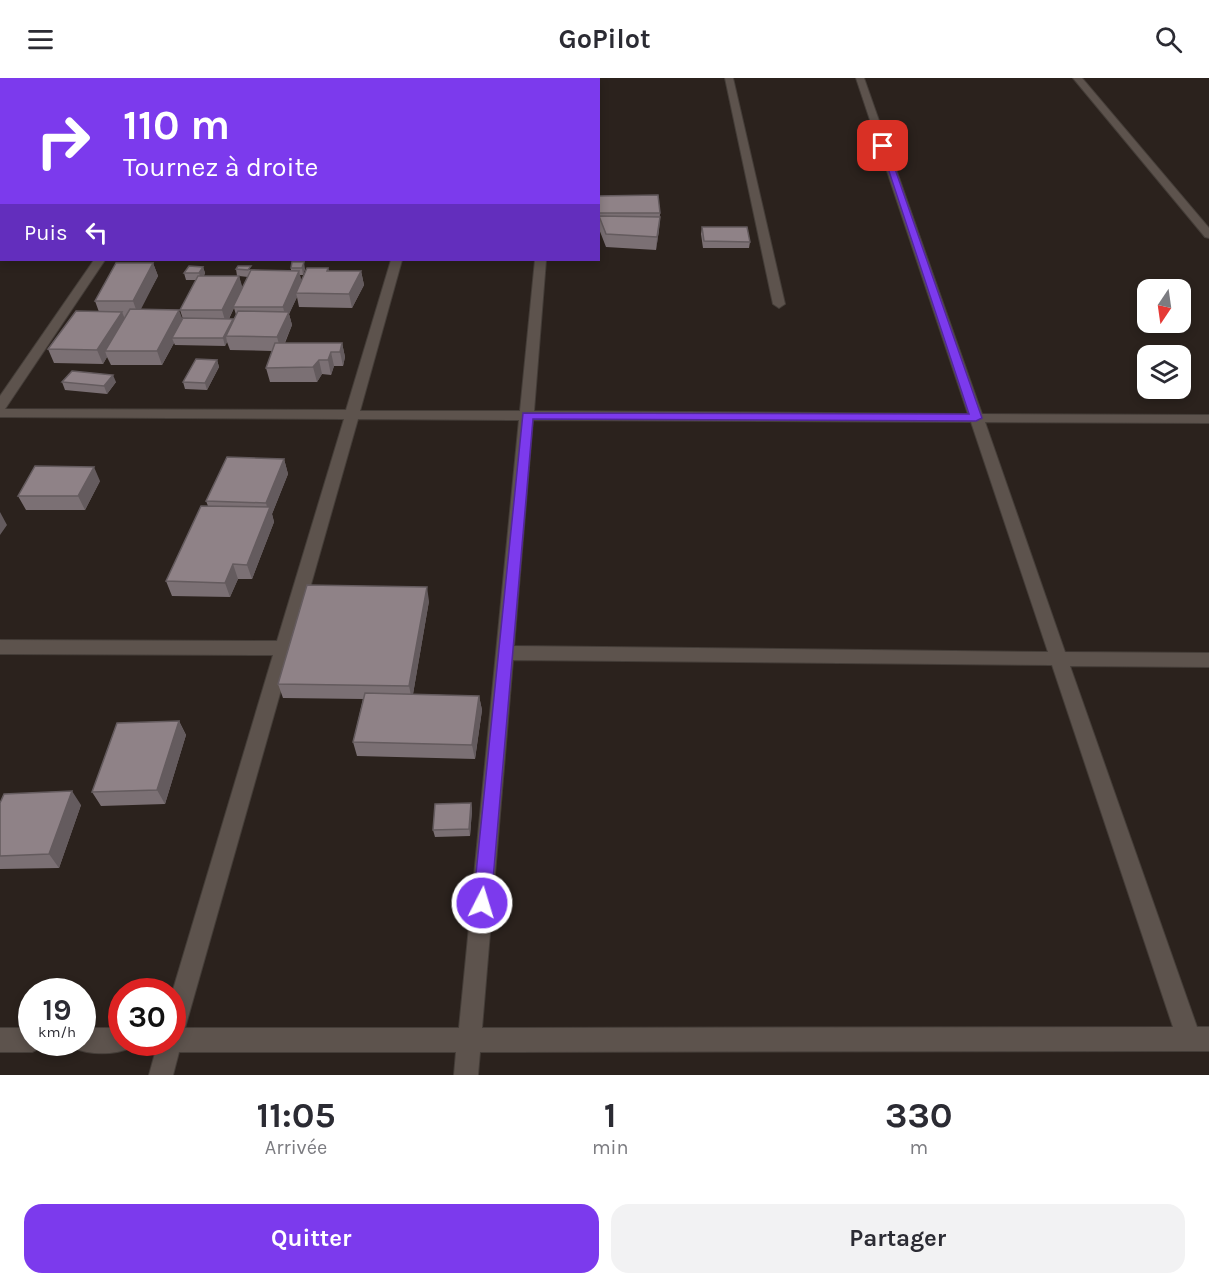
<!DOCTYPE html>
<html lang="fr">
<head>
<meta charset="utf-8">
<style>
  :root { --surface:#fff; --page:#f2f2f3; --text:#2b2b33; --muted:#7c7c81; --accent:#7c3aed }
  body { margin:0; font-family:Karla,sans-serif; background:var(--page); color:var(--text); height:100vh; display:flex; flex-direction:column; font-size:22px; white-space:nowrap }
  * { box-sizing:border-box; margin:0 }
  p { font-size:20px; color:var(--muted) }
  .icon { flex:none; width:33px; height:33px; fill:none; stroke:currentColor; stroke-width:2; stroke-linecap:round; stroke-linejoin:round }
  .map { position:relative; height:997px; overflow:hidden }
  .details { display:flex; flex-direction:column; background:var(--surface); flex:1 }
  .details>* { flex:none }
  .top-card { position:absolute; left:0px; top:0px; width:600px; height:183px; box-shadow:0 3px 9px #0003; background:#7c3aed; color:#fff; overflow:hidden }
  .needle { width:39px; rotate:193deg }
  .buttons { position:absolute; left:1137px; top:201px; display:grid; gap:12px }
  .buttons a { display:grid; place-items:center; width:54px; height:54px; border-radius:12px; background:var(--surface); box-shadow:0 3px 9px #0003; font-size:30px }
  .speed { position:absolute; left:18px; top:900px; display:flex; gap:12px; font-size:30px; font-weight:700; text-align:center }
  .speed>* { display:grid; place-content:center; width:78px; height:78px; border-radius:50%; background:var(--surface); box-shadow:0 3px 9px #0003; line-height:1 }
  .speed small { font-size:15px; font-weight:400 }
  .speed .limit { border:9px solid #d22; background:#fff; color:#111 }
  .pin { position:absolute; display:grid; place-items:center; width:51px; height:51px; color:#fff; margin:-26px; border-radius:12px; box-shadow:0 3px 9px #0006 }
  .me { position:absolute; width:66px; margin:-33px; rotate:5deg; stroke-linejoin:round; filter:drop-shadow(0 0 4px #0008) }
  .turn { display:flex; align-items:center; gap:21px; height:126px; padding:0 24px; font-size:27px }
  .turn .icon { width:78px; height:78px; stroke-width:2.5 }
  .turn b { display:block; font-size:42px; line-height:51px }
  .then { display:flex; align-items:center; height:57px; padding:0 24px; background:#0003; gap:12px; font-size:22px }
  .eta { display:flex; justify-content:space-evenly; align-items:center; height:102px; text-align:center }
  .eta b { font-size:36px; font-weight:700; line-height:42px }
  .primary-button { display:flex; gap:12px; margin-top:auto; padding:12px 24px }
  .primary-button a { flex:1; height:69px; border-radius:18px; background:var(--accent); color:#fff; font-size:24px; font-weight:700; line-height:69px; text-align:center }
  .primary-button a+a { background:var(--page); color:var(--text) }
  header { display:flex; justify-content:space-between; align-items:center; height:78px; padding:0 24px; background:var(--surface); font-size:27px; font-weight:700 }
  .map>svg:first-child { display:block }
</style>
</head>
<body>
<header><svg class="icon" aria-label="menu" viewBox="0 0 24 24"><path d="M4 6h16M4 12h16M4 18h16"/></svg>GoPilot<svg class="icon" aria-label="search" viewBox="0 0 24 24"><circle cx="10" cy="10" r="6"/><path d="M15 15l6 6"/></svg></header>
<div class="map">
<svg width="1209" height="997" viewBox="0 0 1209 997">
  <rect width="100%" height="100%" fill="#2b221d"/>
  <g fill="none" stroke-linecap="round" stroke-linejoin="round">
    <g stroke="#443d38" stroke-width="2">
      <path id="minor" d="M68 0H76L67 2Z
        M446 0H454L445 2Z
        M555 0H563V2H555Z
        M725 0H733L785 226 779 230 773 226Z
        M856 0H864L982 336 1209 337V345L985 344 1065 574 1209 575V589L1070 588 1197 949H1209V973L480 974 478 997H454L456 974H179L173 997H149L158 964H172V915L273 577 0 576V562L277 563 344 341 0 339V318L94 182H105L5 331 346 332 391 182H402L360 333H520L535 182H546L534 333 968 336ZM358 341 519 342 459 950H185ZM533 342 971 344 1048 574 514 568ZM513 582 1052 587 1173 949 482 950Z
        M1073 0H1082L1209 150V160L1205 159Z
        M0 69H2V75H0Z
        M0 950H32V964H43L40 970 32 974H0Z
        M82 950H122V964H133L130 970C115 977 89 977 74 970L71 964H82Z"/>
    </g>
    <use href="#minor" fill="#5d534d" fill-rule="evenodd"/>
  </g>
  <path fill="#7b7074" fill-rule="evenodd" d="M598 118 660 135 659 152 656 172 606 169 599 151V148H598Z
    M702 149 750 164 749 170H703L701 156Z
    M292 184 305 191 303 197H300L301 203 328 190 329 193H361L364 207 352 230 299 229 297 219 289 236 292 247 285 265H342L345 279 343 288H334L331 297 322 296 317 304H270L266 290 272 273 230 272 227 264 225 268 175 267 174 265 162 287H111L107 279 103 286 54 285 48 271 99 234 95 223 153 185 158 198 140 231 183 241 180 232 196 202H186L184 195 203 189 205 195 204 198H237L236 191 291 193V190ZM239 198 248 199 242 210ZM234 230 236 237 233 242 229 241Z
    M217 282 219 289 207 312 185 311 183 304Z
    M62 304H116L107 316 65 312Z
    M284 381 288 396 272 436 274 444 252 501H238L230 519 172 518 166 503 208 428 206 423Z
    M100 403 85 432H26L18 418Z
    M429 523 413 616 479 618 482 632 475 681 357 678 353 664 363 621 283 620 278 606Z
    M179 643 186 657 165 726 101 728 92 714Z
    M0 725 81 727 59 790 0 791Z
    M471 725 472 732 470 758 435 759 433 752Z"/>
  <path fill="#645b5e" d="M660 139 659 152 656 172 657 159Z
    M304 184 305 191 303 197 302 190Z
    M153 185 158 198 138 237 133 223Z
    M203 189 205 195 201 202 199 195Z
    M299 193 302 206 296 215 297 219 289 236 292 247 281 273 277 259 286 241 283 229Z
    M361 193 364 207 352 230 349 216Z
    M239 198 243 211 233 229 234 230 226 246 222 232Z
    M179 232 184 245 172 260 174 265 162 287 157 273Z
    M122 234 128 248 105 273 107 279 103 286 97 272Z
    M233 241 235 248 226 258 227 264 225 268 223 260Z
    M342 265 345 279 343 288 340 274Z
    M331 274 334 288 331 297 328 282Z
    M217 282 219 289 207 312 205 305Z
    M319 282 322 296 317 304 313 289Z
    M113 297 116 304 107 316 104 308Z
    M284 381 288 396 272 436 274 444 252 501 247 487 268 433 266 425Z
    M94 389 100 403 85 432 78 418Z
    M0 434 7 447 0 457Z
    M233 486 238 501 230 519 225 505Z
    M427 509 429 523 412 622 409 608Z
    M479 618 482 632 475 681 472 667Z
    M179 643 186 657 165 726 157 712Z
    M72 713 81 727 59 790 49 776Z
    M471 725 472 732 470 758 469 751Z"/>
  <path fill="#8f8287" stroke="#645b5e" stroke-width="1.5" d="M152 0H187L186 2H151Z
    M658 117 660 135H598V118Z
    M599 138 660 139 657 159 606 156Z
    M702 149H747L750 164 704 163Z
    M292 184H304L302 190H291Z
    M116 185H153L133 223H95Z
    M189 188 203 189 199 195H184Z
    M238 188H251L248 192 236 191Z
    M307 190H328L327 193H361L349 216 296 215Z
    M251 192 299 193 283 229H233Z
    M198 198H239L222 232H180Z
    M130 231 179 232 157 273H105Z
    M76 233 122 234 97 272 48 271Z
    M238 233 289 234 277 259 226 258Z
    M183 240 233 241 223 260H172Z
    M275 265H342L340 274H331L328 282H319L313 289 266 290Z
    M196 281 217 282 205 305 183 304Z
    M72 293 113 297 104 308 62 304Z
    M227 379 284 381 266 425 206 423Z
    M35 388 94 389 78 418H18Z
    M201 428 270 429 247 487 233 486 225 505 166 503Z
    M307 507 427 509 409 608 278 606Z
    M365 615 479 618 472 667 353 664Z
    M179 643 157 712 92 714 117 645Z
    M72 713 49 776 0 778V725L4 716Z
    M471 725 469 751 433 752 435 726Z"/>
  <path fill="#7c3aed" stroke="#51269a" stroke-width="1.5" d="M880 66 887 68 982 340 976 343 533 341 491 825 488 831 482 833 476 831 473 825 523 335 969 336Z"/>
</svg>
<div class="buttons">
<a><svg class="needle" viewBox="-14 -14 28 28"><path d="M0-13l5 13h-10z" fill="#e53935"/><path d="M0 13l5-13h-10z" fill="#7c7c81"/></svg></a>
<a><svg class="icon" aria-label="layers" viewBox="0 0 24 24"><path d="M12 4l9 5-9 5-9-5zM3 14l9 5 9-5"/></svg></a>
</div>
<div class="speed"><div>19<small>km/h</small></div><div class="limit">30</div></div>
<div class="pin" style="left:883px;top:68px;background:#d93025"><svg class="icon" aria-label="arrive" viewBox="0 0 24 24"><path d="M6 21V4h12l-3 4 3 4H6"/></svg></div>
<svg class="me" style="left:482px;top:825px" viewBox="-20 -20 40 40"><circle r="17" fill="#7c3aed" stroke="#fff" stroke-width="3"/><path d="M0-11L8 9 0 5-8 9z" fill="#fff"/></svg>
<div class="top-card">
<div class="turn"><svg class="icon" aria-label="right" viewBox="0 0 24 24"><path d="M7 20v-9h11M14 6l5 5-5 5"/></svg><div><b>110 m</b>Tournez à droite</div></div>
<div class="then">Puis<svg class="icon" aria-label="left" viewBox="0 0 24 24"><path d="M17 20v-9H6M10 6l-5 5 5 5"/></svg></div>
</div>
</div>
<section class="details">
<div class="eta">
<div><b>11:05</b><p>Arrivée</p></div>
<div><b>1</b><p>min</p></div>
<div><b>330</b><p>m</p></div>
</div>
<div class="primary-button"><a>Quitter</a><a>Partager</a></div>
</section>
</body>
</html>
